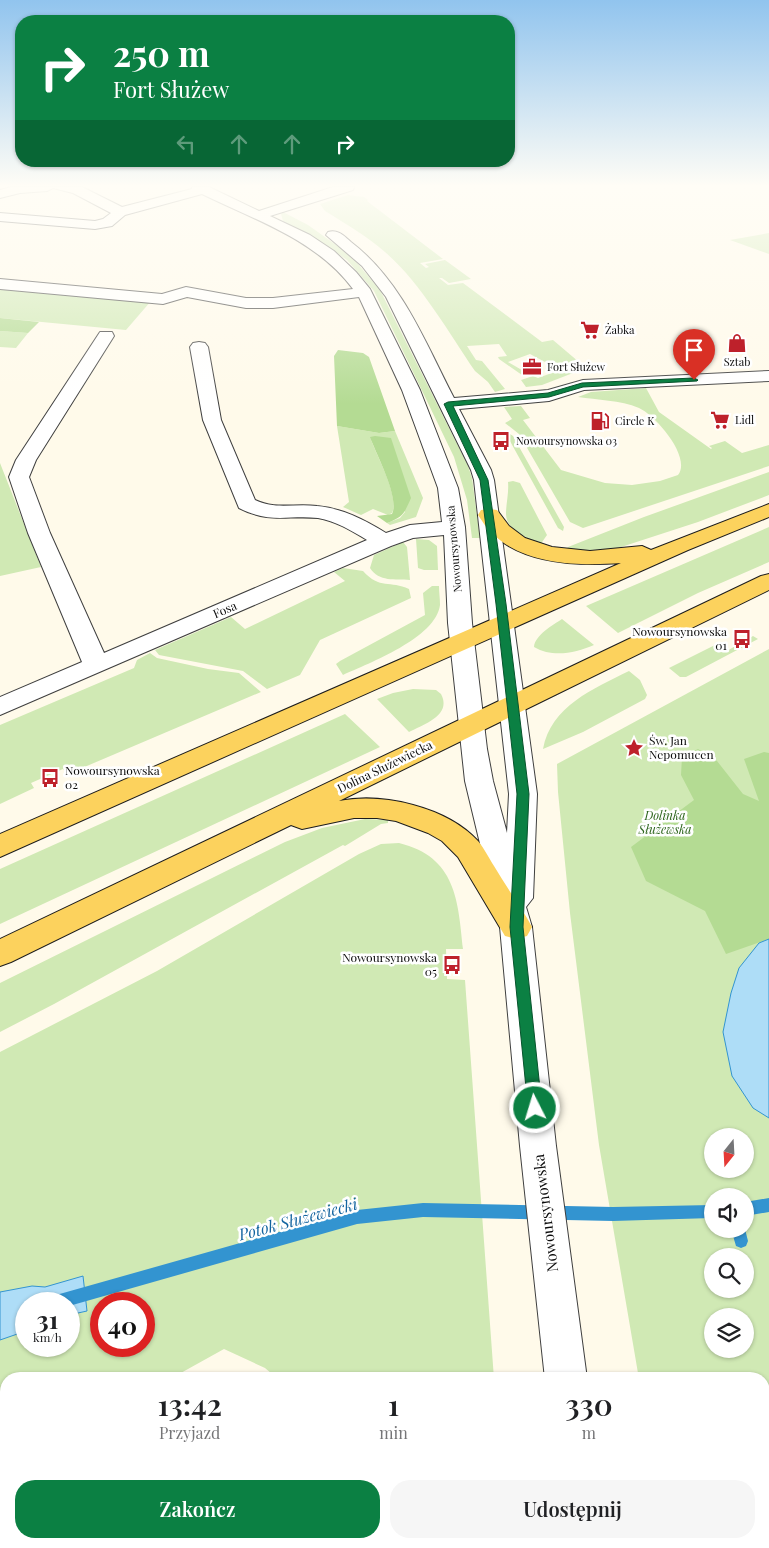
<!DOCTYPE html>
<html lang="pl">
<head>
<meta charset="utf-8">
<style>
  :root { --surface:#fff; --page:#f6f6f6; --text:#202124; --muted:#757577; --accent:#0b8043 }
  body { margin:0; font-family:"Playfair Display",serif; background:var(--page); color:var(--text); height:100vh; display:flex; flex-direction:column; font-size:19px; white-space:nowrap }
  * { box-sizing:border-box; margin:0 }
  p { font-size:16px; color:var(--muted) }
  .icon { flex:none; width:28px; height:28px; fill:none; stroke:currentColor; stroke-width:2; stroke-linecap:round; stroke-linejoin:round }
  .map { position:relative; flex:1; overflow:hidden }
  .panel { position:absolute; left:0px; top:1372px; width:770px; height:176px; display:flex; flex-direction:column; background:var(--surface); border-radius:20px 20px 0 0; box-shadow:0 1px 4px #0004 }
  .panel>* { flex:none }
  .top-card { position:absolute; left:15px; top:15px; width:500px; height:152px; border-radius:20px; box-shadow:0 1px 4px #0004; background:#0b8043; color:#fff; overflow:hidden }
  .needle { width:32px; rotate:198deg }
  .buttons { position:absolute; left:704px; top:1128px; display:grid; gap:10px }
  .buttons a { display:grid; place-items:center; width:50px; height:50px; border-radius:50%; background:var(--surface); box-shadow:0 1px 4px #0004; font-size:25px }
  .speed { position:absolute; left:15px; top:1292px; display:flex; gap:10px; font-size:25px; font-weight:700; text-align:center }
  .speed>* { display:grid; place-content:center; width:65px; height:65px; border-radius:50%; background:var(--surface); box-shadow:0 1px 4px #0004; line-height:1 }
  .speed small { font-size:12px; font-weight:400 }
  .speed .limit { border:8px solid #d22; background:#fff; color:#111 }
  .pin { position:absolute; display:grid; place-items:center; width:42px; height:42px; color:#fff; margin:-51px -21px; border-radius:50% 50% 50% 0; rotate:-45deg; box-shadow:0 0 5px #0007 }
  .pin .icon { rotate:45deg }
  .me { position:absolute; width:55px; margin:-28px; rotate:355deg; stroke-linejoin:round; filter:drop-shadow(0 0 4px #0008) }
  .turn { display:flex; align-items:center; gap:18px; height:105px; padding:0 15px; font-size:22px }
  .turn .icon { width:65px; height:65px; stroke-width:2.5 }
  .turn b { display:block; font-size:35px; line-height:42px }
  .lanes { display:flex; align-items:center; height:48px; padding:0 15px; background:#0003; justify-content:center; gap:25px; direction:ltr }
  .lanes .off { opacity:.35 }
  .eta { display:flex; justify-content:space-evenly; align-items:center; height:85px; text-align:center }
  .eta b { font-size:30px; font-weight:600; line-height:35px }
  .primary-button { display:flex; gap:10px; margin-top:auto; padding:10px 15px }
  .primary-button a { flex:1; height:58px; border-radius:20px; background:var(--accent); color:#fff; font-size:20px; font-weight:600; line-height:58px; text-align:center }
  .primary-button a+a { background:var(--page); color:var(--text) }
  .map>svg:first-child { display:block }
</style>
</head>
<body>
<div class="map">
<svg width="769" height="1548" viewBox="0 0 769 1548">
  <rect width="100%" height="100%" fill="#fffaea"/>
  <path fill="#d0e9b4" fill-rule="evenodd" d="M348 195 364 197 368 200 367 201 443 259 420 263 426 268 429 267 425 264 445 260 471 279 449 283 442 278H439L448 285 463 283 542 342 553 340 586 368 542 385 526 387 521 380 533 376 538 378 560 370 530 354 508 362 527 373 522 375 499 359 498 357 507 356 499 344 467 346 476 360 482 361 505 389 495 392 488 382 475 371C449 333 420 282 385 252 367 236 346 224 325 211L320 204Z
    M283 212 308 225 339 247 358 264 380 290 468 466 472 478 480 538H472L467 500 454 457 374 291 347 260 330 248 283 221 281 214Z
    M769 233V254L730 240Z
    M0 288 151 301 126 330 0 318Z
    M0 331 28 333 16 348 0 347Z
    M646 388 659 412 711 449 712 448 709 446 725 441 742 453 769 445V466L583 528 570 522 519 434 505 423 512 419 504 407 521 406 530 418 523 420 561 470 605 483 632 485 660 481 678 475C692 457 655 415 639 408 620 400 597 400 578 397L591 392Z
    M337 426 379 433 395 431 423 498 416 517 390 525 387 523 400 518 405 512 370 437C376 455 400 497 392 513L388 515 373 509 361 515 343 507 349 502Z
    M507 432 513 436 564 527 563 531 558 528 506 434Z
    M0 463 41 567 0 576Z
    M769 472V495L698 522 615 549 565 551 568 547 644 517Z
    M513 481 520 483 547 535 540 545C528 540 506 530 506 514 506 503 509 493 508 482Z
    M769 527V562L698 593 618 633 586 606Z
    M416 539 429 540 437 546 438 570H424L418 568Z
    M403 542 407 547 410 580C395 579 379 582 370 568L374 555Z
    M343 568 363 571C380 590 390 580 409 589L411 598 320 640 300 675 267 689 243 671 159 655 155 650 231 617 245 629 345 581 334 572Z
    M432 586H439C439 592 440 599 440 605 436 638 369 663 343 675L336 664 340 661 425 615 423 593Z
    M562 619 594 645C575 653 553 658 534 647 535 635 553 625 562 619Z
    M753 636 758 639 686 677H680L669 668 715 645 725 652Z
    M769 649V1548H669L668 1543 764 1542V1379H639L599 1145 570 913 558 792 557 764ZM712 1136H745V1169H712ZM712 1196H745V1229H712ZM712 1256H745V1289H712ZM712 1316H745V1349H712Z
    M150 653 157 658 208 669 239 673 261 692 68 774 63 769 31 783 34 788 0 804V725L134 668 137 660Z
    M629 671 640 680 647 695 645 699 583 732 543 749C551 706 593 689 629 671Z
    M413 689 436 690 441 694C452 715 425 724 409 732L377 699 393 693Z
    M345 714 380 747 0 924V869Z
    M365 819 388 820V823L381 824 345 846 343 845 54 1004 0 1032V983L285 842 322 828Z
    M399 843C456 857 458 900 463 949H446L447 979 465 980 494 1379H278L265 1368 224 1349 170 1379H6V1467L0 1471V1052L157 971 359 854 381 844ZM26 1304H69V1346H26ZM101 1304H144V1346H101Z
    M520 1543V1548H348L347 1543Z"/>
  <path fill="#b4db93" d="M0 318 39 322 28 333 0 331Z
    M338 350 363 353 369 357 395 431 379 433 337 426 334 356Z
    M375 436 391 438 411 498C404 514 403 517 387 523L377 516 392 514C400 498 376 454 370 437Z
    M698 749 717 761 743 794 759 801 744 759 764 752 769 753V939L726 954 705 911 646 881 631 847 694 800 681 775 682 757Z"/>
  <path fill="#aeddf7" stroke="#3394d0" d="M769 939V1118L753 1108 732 1076 723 1032 731 993 739 968 759 943Z
    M83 1276 87 1311 69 1315V1304H26V1331L0 1340V1292L32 1286 45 1287Z"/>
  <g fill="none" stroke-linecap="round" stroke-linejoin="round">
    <path fill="#3394d0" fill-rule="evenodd" d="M769 1198V1212L745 1216V1202Z
      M423 1203 613 1207 712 1205V1218L613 1221 423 1217 357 1224 69 1306V1304H42L44 1299 49 1297 357 1210Z
      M731 1229H745L748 1241 746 1246 741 1248 736 1246Z"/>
    <g stroke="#3f3f3f" stroke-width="2">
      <path id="minor" d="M11 187H82L122 207 192 189V187H209L259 211 333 187H354L353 190 270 216 310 235 334 251 356 272 370 289 420 390 458 488 465 527 472 623 487 749 493 781 507 833 509 794 474 480 471 470 386 297 362 266 326 235 328 232C338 229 344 236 351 242 402 281 425 342 454 398L548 390 583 380 769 371V381L584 390 549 401 459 409 491 470 494 480 537 794 533 898 526 907 532 927 556 1146 587 1379H545L520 1146 500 927 465 781 448 623 444 535 413 538 391 546 0 715V697L82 662 28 533 9 477 16 460 100 332H112L114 336 36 460 29 477 50 533 104 653 367 540C352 531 336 521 318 518 287 515 270 524 239 508L203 420 190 347 193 343 199 342 205 343 208 347 221 420 255 500C275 510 295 503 317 506 342 508 365 520 386 533L410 525 442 522 438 488 402 390 359 297 273 308H246L187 297 163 304 0 289V279L162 294 186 287 246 298H273L353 289C317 240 255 220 202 194L125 215 112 226 95 229 0 221V213L95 221 103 219 111 213 73 193 53 188 47 191 20 193 0 198V190Z
        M562 1542H608V1548H562Z"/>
    </g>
    <g stroke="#1d1d1d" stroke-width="2">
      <path id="major" d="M769 504V517L688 550 0 857V834L621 563C581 566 527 565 495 536 488 531 483 522 478 515L481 510 489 509 497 510 509 526 525 538 552 547 590 551 642 546 651 550Z
        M769 574V590L339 801C382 792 447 807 478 841 484 848 489 858 494 866 505 884 516 901 527 918L532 927 527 936 516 939 505 936 458 857 442 841 428 833 396 821 377 818H354L302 829 291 825 11 962 0 966V939L761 576Z"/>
    </g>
    <use href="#minor" fill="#fff" fill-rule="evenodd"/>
    <use href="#major" fill="#fcd25d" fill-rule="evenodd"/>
  </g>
  <linearGradient id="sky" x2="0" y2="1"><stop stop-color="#91c4ee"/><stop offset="0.46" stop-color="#fffdf6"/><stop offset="1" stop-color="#fffdf6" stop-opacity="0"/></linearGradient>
  <rect width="769" height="404" fill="url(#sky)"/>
  <path fill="#0b8043" stroke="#07532c" d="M694 378 698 380 697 381 583 387 549 397 453 406 488 480 506 604 529 794 523 927 542 1108 540 1113 535 1115 530 1113 528 1108 510 927 517 794 496 604 480 480 444 404 448 402 548 393 582 383Z"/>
  <defs>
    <g id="supermarket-bare" transform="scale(1.5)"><path d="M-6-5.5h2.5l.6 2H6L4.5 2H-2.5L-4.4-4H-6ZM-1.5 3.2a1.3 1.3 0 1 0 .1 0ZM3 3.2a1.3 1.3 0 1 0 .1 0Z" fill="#be212b" stroke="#fff" stroke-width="2.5" paint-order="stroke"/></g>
    <g id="shop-bare" transform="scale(1.5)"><path d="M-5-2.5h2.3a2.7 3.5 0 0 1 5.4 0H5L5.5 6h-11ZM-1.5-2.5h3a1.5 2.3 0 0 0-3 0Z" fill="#be212b" stroke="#fff" stroke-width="2.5" paint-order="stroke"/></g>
    <g id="office-bare" transform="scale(1.5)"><path d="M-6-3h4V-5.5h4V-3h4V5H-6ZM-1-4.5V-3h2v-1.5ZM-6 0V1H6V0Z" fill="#be212b" stroke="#fff" stroke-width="2.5" paint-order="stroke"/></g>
    <g id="fuel-bare" transform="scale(1.5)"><path d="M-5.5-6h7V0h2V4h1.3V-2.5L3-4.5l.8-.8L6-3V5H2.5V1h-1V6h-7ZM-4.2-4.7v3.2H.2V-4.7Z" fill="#be212b" stroke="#fff" stroke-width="2.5" paint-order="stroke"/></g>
    <g id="bus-bare" transform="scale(1.5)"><path d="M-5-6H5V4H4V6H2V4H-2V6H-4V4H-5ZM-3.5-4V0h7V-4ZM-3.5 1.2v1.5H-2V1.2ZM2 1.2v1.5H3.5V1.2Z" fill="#be212b" stroke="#fff" stroke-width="2.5" paint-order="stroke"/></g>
    <g id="sight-bare" transform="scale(1.5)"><path d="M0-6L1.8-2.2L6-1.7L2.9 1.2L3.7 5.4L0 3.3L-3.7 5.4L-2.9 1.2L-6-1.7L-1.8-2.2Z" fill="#be212b" stroke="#fff" stroke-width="2.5" paint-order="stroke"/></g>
  </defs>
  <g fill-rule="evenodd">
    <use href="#supermarket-bare" x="590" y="330"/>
    <use href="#shop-bare" x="737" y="343"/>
    <use href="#office-bare" x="532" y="367"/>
    <use href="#supermarket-bare" x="720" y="420"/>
    <use href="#fuel-bare" x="600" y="421"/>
    <use href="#bus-bare" x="501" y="441"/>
    <use href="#bus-bare" x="742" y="639"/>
    <use href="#sight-bare" x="634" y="748"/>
    <use href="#bus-bare" x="50" y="778"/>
    <use href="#bus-bare" x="452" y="965"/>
  </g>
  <g text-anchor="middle" stroke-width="5" stroke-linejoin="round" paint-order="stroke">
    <g font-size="11" fill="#0c0c0c" stroke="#fff" text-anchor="start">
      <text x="605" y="334">Żabka</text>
      <text x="737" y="366" text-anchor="middle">Sztab</text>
      <text x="547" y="371">Fort Służew</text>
      <text x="735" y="424">Lidl</text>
      <text x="615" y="425">Circle K</text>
      <text x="516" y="445">Nowoursynowska 03</text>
    </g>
    <g font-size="11" fill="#0c0c0c" stroke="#fff">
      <text transform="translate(454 549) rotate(-95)" y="4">Nowoursynowska</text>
    </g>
    <g font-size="12" fill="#0c0c0c" stroke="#fff">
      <text transform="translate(225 610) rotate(-23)" y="4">Fosa</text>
      <text transform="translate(385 767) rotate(-26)" y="4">Dolina Służewiecka</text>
    </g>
    <g font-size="12" fill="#0c0c0c" stroke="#fff" text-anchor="end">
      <text x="727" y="636">Nowoursynowska<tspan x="727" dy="14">01</tspan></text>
      <text x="649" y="745" text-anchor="start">Św. Jan<tspan x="649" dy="14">Nepomucen</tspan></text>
      <text x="65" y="775" text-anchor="start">Nowoursynowska<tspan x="65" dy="14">02</tspan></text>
      <text x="437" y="962">Nowoursynowska<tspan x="437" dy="14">05</tspan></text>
    </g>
    <g font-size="12" font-style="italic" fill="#2c641b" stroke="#fff">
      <text x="665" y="820">Dolinka<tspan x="665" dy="14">Służewska</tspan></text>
    </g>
    <g font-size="15" fill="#0c0c0c" stroke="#fff">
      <text transform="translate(546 1213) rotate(-97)" y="5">Nowoursynowska</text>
    </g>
    <g font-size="16" font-style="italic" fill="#13649f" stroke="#fff">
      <text transform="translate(298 1219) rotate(-15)" y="6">Potok Służewiecki</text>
    </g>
  </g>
</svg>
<div class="buttons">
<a><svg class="needle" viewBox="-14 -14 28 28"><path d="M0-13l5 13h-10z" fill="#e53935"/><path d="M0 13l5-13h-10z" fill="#757577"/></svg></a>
<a><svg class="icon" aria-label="sound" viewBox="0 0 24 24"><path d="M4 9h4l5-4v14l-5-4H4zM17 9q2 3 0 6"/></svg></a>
<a><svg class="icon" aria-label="search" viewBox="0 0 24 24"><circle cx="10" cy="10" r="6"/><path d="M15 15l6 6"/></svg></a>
<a><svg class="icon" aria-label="layers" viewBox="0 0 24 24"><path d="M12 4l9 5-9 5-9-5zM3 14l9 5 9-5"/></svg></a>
</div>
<div class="speed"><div>31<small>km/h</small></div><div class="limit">40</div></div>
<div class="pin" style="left:694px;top:380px;background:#d93025"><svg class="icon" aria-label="arrive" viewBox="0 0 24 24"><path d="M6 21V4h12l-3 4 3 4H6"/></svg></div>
<svg class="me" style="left:535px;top:1108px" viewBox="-20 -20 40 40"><circle r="17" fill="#0b8043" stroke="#fff" stroke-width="3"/><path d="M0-11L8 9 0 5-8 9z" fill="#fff"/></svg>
<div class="top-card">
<div class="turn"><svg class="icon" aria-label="right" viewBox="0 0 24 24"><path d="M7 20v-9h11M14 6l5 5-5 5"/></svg><div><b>250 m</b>Fort Służew</div></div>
<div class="lanes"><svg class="icon off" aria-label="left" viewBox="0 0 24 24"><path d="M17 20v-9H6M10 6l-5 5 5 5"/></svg><svg class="icon off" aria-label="ahead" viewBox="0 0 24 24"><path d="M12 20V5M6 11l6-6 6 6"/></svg><svg class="icon off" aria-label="ahead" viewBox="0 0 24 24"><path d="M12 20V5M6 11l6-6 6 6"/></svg><svg class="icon" aria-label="right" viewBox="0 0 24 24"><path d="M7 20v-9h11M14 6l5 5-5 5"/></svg></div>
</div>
<section class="panel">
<div class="eta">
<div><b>13:42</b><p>Przyjazd</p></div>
<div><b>1</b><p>min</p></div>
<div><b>330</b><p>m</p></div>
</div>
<div class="primary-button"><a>Zakończ</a><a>Udostępnij</a></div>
</section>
</div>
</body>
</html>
